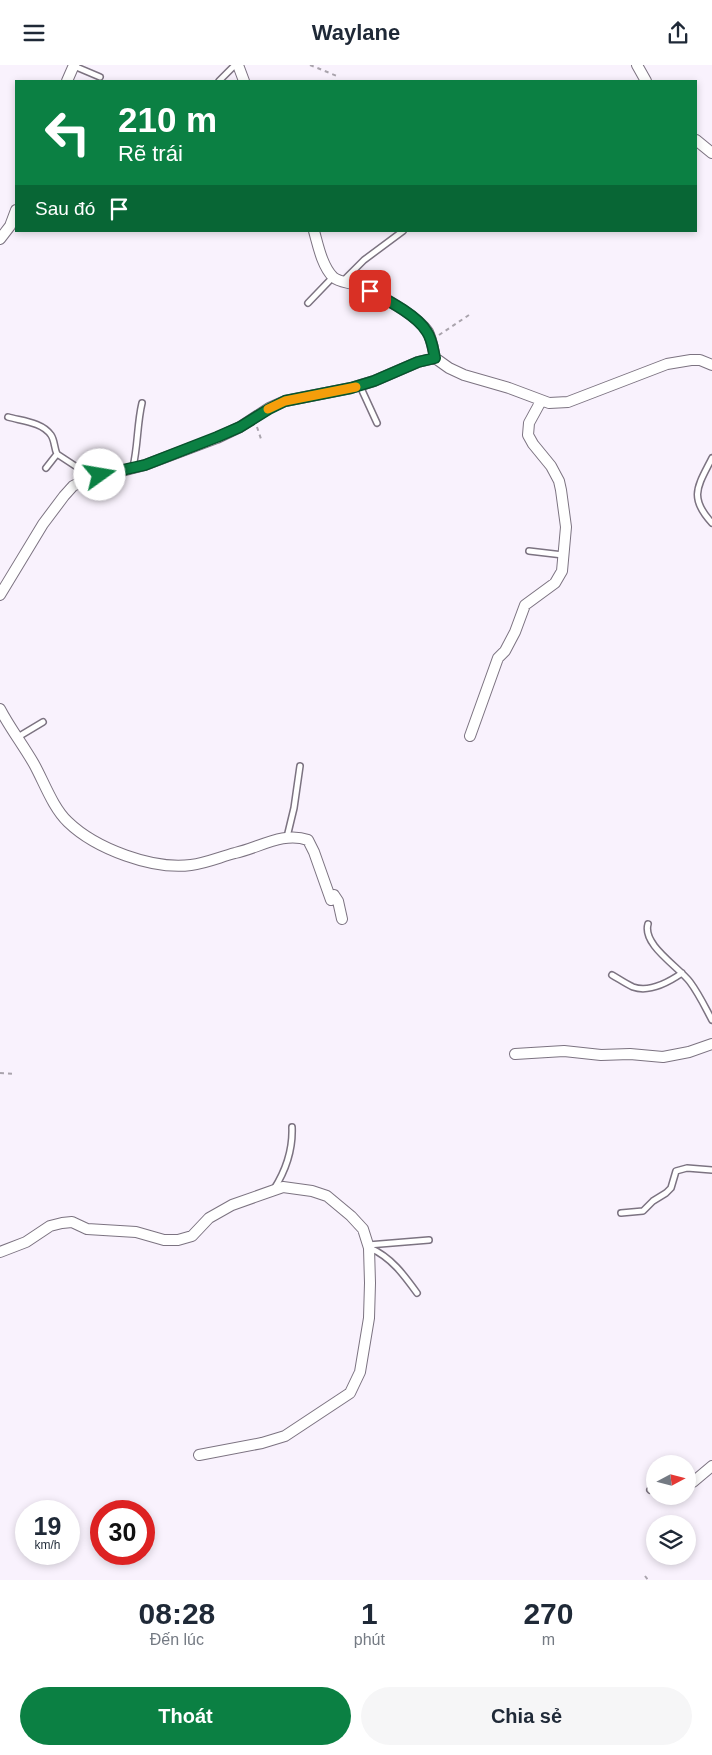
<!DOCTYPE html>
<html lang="vi">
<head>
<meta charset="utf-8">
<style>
  :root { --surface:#fff; --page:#f6f6f7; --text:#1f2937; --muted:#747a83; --accent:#0b8043 }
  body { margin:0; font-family:Helvetica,sans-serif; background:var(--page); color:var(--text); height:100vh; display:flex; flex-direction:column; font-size:19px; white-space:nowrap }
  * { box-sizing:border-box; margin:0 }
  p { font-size:16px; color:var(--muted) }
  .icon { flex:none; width:28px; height:28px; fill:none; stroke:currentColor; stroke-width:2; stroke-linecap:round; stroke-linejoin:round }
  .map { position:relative; height:1515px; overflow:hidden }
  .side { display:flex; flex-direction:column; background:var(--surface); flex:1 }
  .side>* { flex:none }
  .top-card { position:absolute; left:15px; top:15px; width:682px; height:152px; border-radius:0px; box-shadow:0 2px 8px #0003; background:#0b8043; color:#fff; overflow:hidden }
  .needle { width:32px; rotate:83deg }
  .controls { position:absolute; left:646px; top:1390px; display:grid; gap:10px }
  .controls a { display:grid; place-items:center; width:50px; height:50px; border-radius:50%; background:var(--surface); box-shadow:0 2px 8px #0003; font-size:25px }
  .speed { position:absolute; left:15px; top:1435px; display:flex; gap:10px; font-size:25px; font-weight:700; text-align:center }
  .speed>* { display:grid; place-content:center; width:65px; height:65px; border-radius:50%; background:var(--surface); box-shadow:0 2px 8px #0003; line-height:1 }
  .speed small { font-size:12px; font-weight:400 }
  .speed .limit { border:8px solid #d22; background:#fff; color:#111 }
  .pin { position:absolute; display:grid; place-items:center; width:42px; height:42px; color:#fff; margin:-21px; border-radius:10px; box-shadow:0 2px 8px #0006 }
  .me { position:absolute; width:55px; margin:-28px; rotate:77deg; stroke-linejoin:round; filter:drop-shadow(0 0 4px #0008) }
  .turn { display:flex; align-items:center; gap:18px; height:105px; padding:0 20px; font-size:22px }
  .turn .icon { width:65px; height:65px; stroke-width:2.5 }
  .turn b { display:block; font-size:35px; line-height:42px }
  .then { display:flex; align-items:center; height:48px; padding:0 20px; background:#0003; gap:10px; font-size:19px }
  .eta { display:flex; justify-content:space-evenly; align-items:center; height:85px; text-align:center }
  .eta b { font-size:30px; font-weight:700; line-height:35px }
  .cta { display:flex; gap:10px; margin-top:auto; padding:10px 20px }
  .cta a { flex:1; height:58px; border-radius:30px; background:var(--accent); color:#fff; font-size:20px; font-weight:700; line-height:58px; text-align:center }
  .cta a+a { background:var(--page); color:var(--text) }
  header { display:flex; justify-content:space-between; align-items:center; height:65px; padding:0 20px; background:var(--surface); font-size:22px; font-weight:700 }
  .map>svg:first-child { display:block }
</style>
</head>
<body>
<header><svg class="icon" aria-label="menu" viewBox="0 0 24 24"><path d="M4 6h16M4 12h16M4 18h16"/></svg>Waylane<svg class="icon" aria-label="share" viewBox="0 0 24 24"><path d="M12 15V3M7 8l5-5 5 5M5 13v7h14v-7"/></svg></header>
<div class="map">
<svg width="712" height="1515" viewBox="0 0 712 1515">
  <rect width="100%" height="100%" fill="#f9f2fd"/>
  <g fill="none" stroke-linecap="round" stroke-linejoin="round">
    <g stroke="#7c7381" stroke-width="8">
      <path id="service" d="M74 1 100 12
        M219 16 235 0
        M342 217 364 195 403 166
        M308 238 333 212
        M360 321 377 358
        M8 352C22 356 42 357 51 370 55 376 54 383 57 389L92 412
        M712 393C698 421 688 432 712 458
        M133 402C138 381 137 359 142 338
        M46 403 57 389
        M529 486 563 490
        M18 672 43 657
        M287 772 294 743 300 701
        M648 859C642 880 679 902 690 917 699 929 705 942 712 955
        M612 910C619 914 626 919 633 922 650 928 669 917 682 908
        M274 1124C286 1105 293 1086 292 1062
        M621 1148 643 1146 653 1136 666 1128 671 1123 676 1106 687 1103 712 1105
        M368 1180 429 1175
        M370 1183C391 1192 404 1210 417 1228
        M650 1425 655 1422"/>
    </g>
    <g stroke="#7c7381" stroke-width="12">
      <path id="minor" d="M238 0 244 16
        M637 0 646 16
        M67 16 74 0
        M696 75 712 88
        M314 166C318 180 322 201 333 212 340 218 350 217 358 221 376 227 418 251 428 267 432 275 433 284 435 293
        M0 174 10 161 16 145
        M0 530 43 459 64 431 73 421 83 416 145 400 217 373 240 362 269 343 285 336 351 323 374 316 418 297 435 293 449 303 464 310 509 323 549 338 568 337 667 299 691 295H700L712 300
        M0 644C10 663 23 680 34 699 44 717 53 743 68 757 96 784 153 805 191 800 206 798 220 792 235 788 259 783 283 766 308 775L314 787 331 835 334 830 338 836 342 854
        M470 671 498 593 505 586 515 567 525 540 555 518 562 506 566 462 561 425 559 416 551 401 533 379 528 370 529 358 541 336
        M515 989 564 986 601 990 630 989 663 992 689 987 712 979
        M0 1187 26 1177 50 1161 62 1158 72 1157 87 1164 136 1167 164 1175H178L192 1171 209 1153 232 1140 283 1122 312 1126 327 1131 351 1151 363 1164 369 1183 370 1218 369 1253 360 1307 350 1328 285 1371 262 1378 199 1390
        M693 1417 712 1401"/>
    </g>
    <path stroke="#aaa4ad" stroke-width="2" stroke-dasharray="4 4" stroke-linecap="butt" d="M310 0 337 11
      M439 270 472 248
      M257 362 261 374
      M0 1008 14 1009
      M645 1511 648 1515"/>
    <use href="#service" stroke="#fff" stroke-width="5"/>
    <use href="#minor" stroke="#fff" stroke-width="10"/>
  </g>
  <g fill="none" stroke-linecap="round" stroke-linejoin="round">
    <g stroke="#07532c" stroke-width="12">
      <path id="route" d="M100 410 145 400 217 372 240 362 269 344 285 336 351 323 374 316 418 297 435 293C433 284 432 274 427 267 417 250 387 235 370 226"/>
    </g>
    <use href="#route" stroke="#0b8043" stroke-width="9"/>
    <path stroke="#f59e0b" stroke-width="9" d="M268 344 285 336 356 322"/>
  </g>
</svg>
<div class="controls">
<a><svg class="needle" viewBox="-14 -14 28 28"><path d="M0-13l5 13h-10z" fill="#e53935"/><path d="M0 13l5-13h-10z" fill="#747a83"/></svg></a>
<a><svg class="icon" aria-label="layers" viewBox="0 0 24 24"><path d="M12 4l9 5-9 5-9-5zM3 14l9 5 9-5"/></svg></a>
</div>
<div class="speed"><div>19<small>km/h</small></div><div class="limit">30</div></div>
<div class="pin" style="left:370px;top:226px;background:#d93025"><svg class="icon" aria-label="arrive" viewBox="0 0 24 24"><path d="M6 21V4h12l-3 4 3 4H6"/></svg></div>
<svg class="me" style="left:100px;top:410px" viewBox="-20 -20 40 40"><circle r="19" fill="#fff"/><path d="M0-13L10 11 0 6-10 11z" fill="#0b8043"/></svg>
<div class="top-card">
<div class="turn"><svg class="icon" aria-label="left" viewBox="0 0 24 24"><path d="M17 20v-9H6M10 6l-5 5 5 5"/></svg><div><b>210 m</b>Rẽ trái</div></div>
<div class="then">Sau đó<svg class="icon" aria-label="arrive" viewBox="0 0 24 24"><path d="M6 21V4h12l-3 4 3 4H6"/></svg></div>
</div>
</div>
<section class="side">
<div class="eta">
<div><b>08:28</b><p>Đến lúc</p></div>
<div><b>1</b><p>phút</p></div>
<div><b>270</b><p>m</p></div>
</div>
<div class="cta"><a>Thoát</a><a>Chia sẻ</a></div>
</section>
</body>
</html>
